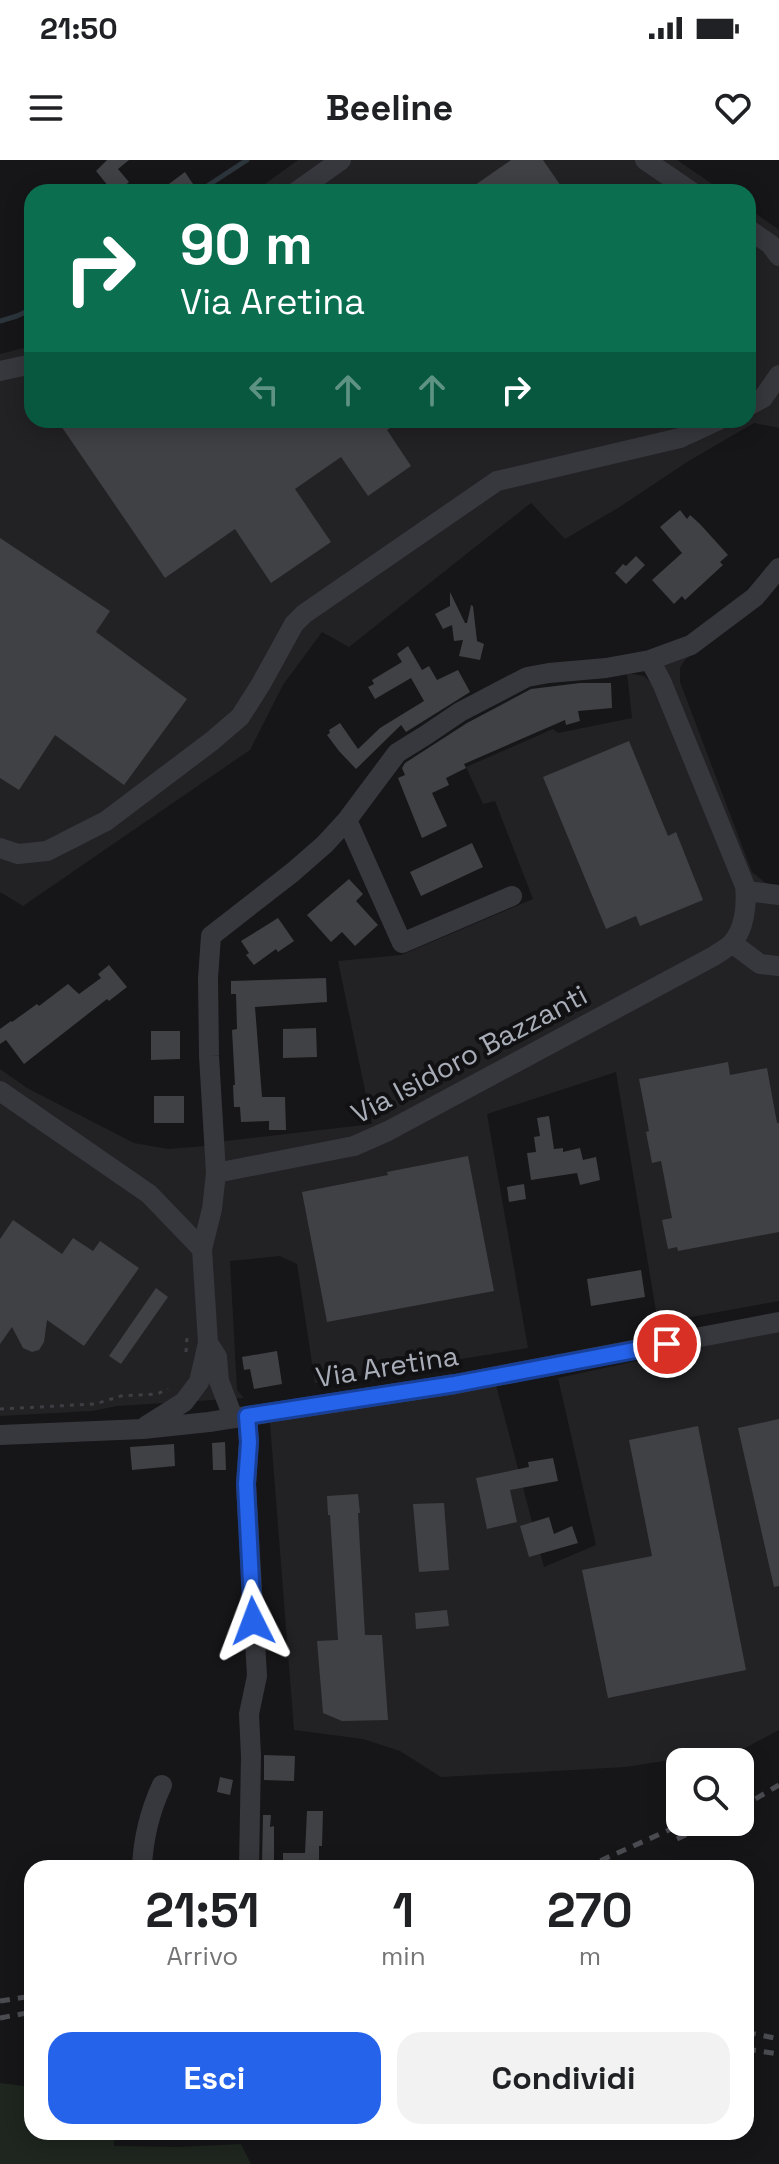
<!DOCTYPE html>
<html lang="it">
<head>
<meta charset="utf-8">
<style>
  :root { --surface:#fff; --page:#f2f2f2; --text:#202124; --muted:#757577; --accent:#2563eb }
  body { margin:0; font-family:"Space Grotesk",sans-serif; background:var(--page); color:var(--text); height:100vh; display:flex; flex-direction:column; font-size:30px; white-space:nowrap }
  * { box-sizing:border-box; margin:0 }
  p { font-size:26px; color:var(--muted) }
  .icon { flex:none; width:44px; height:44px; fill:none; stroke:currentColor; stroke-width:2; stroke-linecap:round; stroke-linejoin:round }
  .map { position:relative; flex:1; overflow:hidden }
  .side { position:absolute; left:24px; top:1700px; width:730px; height:280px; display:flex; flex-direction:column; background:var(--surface); border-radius:24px; box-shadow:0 4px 20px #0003 }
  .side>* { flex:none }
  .hud { position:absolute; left:24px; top:24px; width:732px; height:244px; border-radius:24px; box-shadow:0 4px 20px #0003; background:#0b6e4f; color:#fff; overflow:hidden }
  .controls { position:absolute; left:666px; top:1588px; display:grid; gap:16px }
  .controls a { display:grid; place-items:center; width:88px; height:88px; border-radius:16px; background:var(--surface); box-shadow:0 4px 20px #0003; font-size:40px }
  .pin { position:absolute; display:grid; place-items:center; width:68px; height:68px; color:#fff; margin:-34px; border:4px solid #fff; border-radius:50%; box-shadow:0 2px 8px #0007 }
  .me { position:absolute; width:88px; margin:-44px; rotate:357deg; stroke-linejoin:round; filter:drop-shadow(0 0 6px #0008) }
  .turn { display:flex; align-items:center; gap:28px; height:168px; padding:0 24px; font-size:36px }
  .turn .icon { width:104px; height:104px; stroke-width:2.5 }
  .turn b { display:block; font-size:56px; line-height:68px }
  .lanes { display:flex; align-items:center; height:76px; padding:0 24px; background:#0003; justify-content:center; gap:40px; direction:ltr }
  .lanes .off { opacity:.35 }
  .eta { display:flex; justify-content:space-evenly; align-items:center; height:136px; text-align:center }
  .eta b { font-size:48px; font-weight:700; line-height:56px }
  .cta { display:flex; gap:16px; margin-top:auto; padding:16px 24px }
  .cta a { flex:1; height:92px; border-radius:24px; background:var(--accent); color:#fff; font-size:32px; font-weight:700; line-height:92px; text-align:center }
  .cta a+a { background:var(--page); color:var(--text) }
  .status { display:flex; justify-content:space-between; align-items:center; height:56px; padding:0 40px; background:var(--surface); direction:ltr }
  .status svg { height:22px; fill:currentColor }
  header { display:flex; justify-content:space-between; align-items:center; height:104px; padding:0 24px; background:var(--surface); font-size:36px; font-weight:700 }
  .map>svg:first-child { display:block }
</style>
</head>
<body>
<div class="status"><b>21:50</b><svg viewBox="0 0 49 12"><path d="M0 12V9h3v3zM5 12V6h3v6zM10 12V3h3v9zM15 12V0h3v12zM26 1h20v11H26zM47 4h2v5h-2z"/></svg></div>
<header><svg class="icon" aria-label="menu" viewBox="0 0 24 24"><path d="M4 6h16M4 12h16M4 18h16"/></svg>Beeline<svg class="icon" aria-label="heart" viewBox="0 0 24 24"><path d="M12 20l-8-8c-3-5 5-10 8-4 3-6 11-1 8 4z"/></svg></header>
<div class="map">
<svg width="779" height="2004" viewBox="0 0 779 2004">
  <rect width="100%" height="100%" fill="#161618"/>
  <path fill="#222225" d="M298 0H677L724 32H254Z
    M748 48 779 70V268L754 263 687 302 618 348 565 379 531 343 349 487 322 472 283 525 250 590 23 746 0 732V194L32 186V260H748Z
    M701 484 684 501 680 508V522L752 712 771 727 779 728V1141L658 1163 616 912 487 954 528 1188 315 1223 297 1104 280 1096 230 1101 237 1230 244 1238 117 1246 92 1251 0 1256V909L27 928 134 983 168 989 205 986 225 981 372 964 338 801 401 795 533 739 495 641 483 644 466 607 553 569 558 573 632 558 627 513 644 516 652 524 662 504Z
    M779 1170V1570L745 1588 626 1607 441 1617 400 1591 363 1579 294 1570 270 1263 496 1225 544 1407 596 1385 558 1218Z"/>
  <path fill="#1e261f" d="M0 1923 32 1927V1972H114V1986L178 1987 241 1984 251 2004H0Z"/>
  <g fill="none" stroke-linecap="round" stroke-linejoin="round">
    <path stroke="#2c353c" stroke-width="5" d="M198 32 247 0
      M0 161 17 156 32 149"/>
  </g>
  <path fill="#404145" d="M107 0H129L118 9 129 22 117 32H113L96 11Z
    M511 0H543L565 32H465Z
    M185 12 195 27 188 32H158Z
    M57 260H402L387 270 411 306 368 336 341 297 295 329 331 382 271 423 235 369 165 418Z
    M680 350 687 359 690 355 700 364 728 395 720 402 723 405 685 440 682 436 674 444 652 420 682 393 660 367Z
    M0 378 110 451 96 472 187 539 124 625 55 575 19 630 0 618Z
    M636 396 645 405 626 424 615 413 623 404 626 406Z
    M450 432 465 463H467L471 445 473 446 477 481 484 484 480 500 459 496 463 480 454 481 452 465 443 469 435 454 450 446Z
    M408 486 422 510 429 506 437 520 458 510 470 532 406 572 401 565 356 609 339 591 327 575 330 573 329 570 340 563 358 589 380 568 424 541 411 518 375 539 368 527 374 524 372 520 402 502 397 494Z
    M580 523H611L612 548 578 551 580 561 566 565 565 560 464 604 466 608 446 618 449 625 432 633 447 666 422 678 398 618 405 615 402 608 405 603 467 563 531 529Z
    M629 581 668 676 676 672 703 740 640 766 636 756 606 769 543 617Z
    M472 683 483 707 421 736 410 712Z
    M349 719 363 734 356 741 378 765 355 786 342 772 331 782 307 755Z
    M278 758 294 781 278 792 276 789 254 805 246 795 249 793 241 781Z
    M109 805 127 827 109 841 107 839 24 904 6 880 0 884V869L11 861 12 862 37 844 39 846 68 824 79 834 101 818 98 814Z
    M326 818 327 842 255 847 262 937H285L286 970H269V961L241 962 240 947H234L233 925H235L232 870 237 869 236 834H231V821Z
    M316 868 317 897 283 898V869Z
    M151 871H180V899L151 900Z
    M728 902 730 915 767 908 777 963H779V1072L678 1091 677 1087 668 1089 662 1060 672 1058 661 1001 652 1003 646 972 649 971 639 919Z
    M154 936H184V963H154Z
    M549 956 554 989 563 988V992L580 988 583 1000 596 997 600 1020 580 1025 577 1013 531 1020 527 993 536 992 534 977 540 976 537 958Z
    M468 996 494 1131 327 1162 302 1032 388 1015 387 1012Z
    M524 1024 526 1039 509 1042 507 1027Z
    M13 1060 62 1094 73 1078 93 1091 100 1081 139 1108 84 1186 47 1160 44 1182 39 1190 32 1192 23 1188 12 1167 0 1184V1079Z
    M641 1110 645 1137 591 1146 587 1119Z
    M156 1128 168 1137 121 1204 109 1196Z
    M277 1191 282 1224 254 1229 250 1209 244 1210 242 1197Z
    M779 1259V1426L774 1427 738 1268Z
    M698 1266 746 1510 608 1538 582 1410 652 1396 629 1280Z
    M225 1282 226 1310H213L212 1283Z
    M174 1284 175 1306 132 1310 130 1287Z
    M553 1298 558 1321 510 1330 517 1362 487 1369 476 1318 529 1307 528 1302Z
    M358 1334 360 1353H358L365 1475H382L388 1560 342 1561 323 1553 317 1481 338 1480 330 1355H328L327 1336Z
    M444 1343 449 1410 419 1412 413 1344Z
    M549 1357 554 1374 572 1366 578 1383 529 1397 520 1366Z
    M447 1450 449 1466 416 1469 415 1453Z
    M264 1595 295 1596 294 1621 264 1620Z
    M220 1617 233 1620 230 1635 217 1632Z
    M307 1651H323L322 1686H319V1708H283V1693H305Z
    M263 1655H271L270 1667 274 1666V1703H262Z"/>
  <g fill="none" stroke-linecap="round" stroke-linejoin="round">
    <path stroke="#3d3f44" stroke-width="3" stroke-dasharray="4 6" stroke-linecap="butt" d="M186 1192 187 1178H190
      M0 1249 95 1244 121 1236 157 1234 168 1229"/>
    <path stroke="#37383d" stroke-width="20" d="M645 0 692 32
      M296 32 341 0
      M748 69 770 84 779 96
      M0 211 32 204
      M748 246 763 238 779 215
      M347 660 402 783 512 736
      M0 688 18 694 47 691 106 661 212 581 240 557 261 524 294 464 304 454 497 321 680 278 719 260
      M746 731 779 735
      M732 783 760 804 779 806
      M0 931 149 1034 202 1089 208 1183 199 1222 184 1242 146 1266
      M216 1013 354 986 388 971 714 796C719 792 726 789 731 784 745 770 747 744 745 726L662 523 650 500
      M202 1089 212 1049 216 1013 209 896 208 818 211 776 293 712 325 684 347 660 397 593 426 575 460 552 527 517 549 513 606 508 650 500 691 485 755 437 779 408
      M208 1183 217 1197 219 1221 233 1257
      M247 1256 249 1282 246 1324 257 1516 249 1554 251 1596 249 1708
      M0 1275 143 1269 209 1262 455 1224 779 1162
      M142 1708C143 1679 150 1651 162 1625"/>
    <path stroke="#4a4c52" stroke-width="5" stroke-dasharray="10 8" stroke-linecap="butt" d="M740 1648 779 1625
      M677 1679 713 1662
      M584 1708 687 1662
      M0 1841 32 1836
      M0 1858 32 1852
      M746 1872 779 1879
      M746 1889 779 1894"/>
  </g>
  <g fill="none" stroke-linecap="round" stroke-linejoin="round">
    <g stroke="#184099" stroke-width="20">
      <path id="route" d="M253 1461 246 1324 249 1282 247 1256 455 1224 667 1184"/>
    </g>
    <use href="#route" stroke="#2563eb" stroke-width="14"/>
  </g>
  <g text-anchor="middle" stroke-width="8" stroke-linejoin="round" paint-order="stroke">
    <g font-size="28" fill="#a8adb8" stroke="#111113">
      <text transform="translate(469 894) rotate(-28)" y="10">Via Isidoro Bazzanti</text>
      <text transform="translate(387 1206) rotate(-9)" y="10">Via Aretina</text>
    </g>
  </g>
</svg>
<div class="controls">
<a><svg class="icon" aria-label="search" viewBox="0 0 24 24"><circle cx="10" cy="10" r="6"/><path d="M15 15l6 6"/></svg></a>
</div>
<div class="pin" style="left:667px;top:1184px;background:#d93025"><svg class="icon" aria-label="arrive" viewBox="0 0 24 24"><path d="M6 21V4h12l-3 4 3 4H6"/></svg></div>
<svg class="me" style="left:253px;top:1461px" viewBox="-20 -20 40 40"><path d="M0-17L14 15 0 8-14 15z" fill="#2563eb" stroke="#fff" stroke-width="4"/></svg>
<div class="hud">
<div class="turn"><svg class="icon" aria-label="right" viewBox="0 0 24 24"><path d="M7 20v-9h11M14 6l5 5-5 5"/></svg><div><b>90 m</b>Via Aretina</div></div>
<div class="lanes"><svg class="icon off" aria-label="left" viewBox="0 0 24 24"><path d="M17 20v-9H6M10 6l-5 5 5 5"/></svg><svg class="icon off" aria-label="ahead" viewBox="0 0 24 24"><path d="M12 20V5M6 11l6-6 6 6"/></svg><svg class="icon off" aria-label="ahead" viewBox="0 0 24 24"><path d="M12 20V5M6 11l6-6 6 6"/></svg><svg class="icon" aria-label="right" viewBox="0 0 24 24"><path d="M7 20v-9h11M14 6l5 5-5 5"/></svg></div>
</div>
<section class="side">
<div class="eta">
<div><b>21:51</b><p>Arrivo</p></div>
<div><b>1</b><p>min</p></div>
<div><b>270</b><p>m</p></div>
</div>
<div class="cta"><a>Esci</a><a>Condividi</a></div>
</section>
</div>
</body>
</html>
